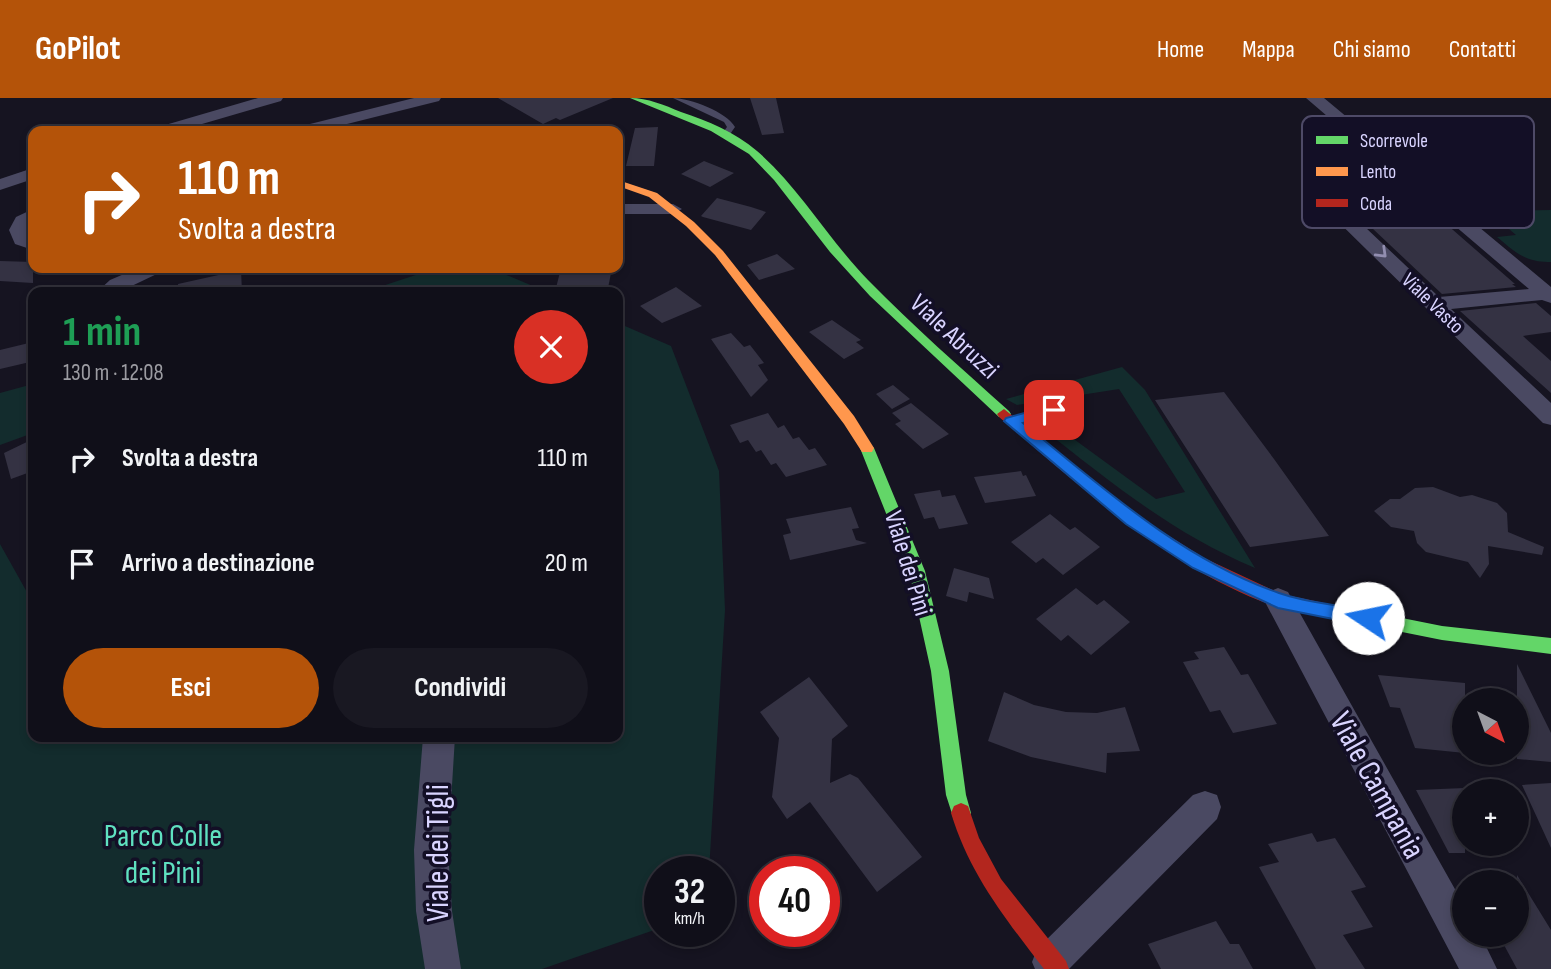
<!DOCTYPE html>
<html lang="it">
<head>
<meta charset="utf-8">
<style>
  :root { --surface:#100f19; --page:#191822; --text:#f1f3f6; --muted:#9c9ca2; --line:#302f38; --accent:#b45309 }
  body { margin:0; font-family:"Sofia Sans Condensed",sans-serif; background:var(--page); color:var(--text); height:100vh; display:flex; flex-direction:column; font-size:26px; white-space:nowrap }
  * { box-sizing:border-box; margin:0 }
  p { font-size:23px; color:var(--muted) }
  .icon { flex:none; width:38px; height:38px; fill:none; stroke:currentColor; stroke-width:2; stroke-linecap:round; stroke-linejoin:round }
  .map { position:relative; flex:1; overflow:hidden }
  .side { position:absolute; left:28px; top:189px; width:595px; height:455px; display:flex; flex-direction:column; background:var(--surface); border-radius:14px; box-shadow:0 4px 10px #0003,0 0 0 2px var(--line) }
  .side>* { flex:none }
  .banner { position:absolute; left:28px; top:28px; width:595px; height:147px; border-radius:14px; box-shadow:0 4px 10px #0003,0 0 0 2px var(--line); background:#b45309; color:#fff; overflow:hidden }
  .needle { width:46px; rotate:139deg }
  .fabs { position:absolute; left:1452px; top:590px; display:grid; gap:14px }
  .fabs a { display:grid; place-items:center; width:77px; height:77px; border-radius:50%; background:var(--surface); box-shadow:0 4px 10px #0003,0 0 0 2px var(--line); font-size:35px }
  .speed { position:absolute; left:644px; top:758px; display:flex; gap:14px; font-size:35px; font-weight:700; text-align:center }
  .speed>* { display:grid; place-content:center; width:91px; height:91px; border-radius:50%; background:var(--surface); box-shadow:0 4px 10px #0003,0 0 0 2px var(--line); line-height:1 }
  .speed small { font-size:18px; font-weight:400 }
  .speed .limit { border:10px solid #d22; background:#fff; color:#111 }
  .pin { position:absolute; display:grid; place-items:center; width:60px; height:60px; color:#fff; margin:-30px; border-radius:14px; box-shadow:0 4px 10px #0006 }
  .me { position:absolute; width:77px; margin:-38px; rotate:281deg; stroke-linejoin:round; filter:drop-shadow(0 0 5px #0008) }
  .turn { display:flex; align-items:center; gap:24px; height:147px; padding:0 35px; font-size:32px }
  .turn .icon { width:91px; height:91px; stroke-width:2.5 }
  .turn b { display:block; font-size:49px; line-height:60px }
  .round { display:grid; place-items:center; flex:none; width:74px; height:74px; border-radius:37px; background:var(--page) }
  .head { display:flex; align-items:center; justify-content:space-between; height:119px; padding:0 35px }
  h1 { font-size:42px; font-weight:700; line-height:52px; color:#1e9e55 }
  .action { display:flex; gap:14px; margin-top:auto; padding:14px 35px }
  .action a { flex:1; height:80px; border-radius:42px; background:var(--accent); color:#fff; font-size:28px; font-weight:700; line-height:80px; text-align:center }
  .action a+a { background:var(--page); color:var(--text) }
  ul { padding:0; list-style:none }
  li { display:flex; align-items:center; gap:21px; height:105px; padding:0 35px }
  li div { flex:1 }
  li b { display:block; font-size:26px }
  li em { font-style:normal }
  header { display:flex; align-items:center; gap:42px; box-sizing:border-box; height:98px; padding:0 35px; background:var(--accent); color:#fff }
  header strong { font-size:33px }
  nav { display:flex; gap:38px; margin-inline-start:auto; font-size:24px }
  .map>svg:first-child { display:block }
</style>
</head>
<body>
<header>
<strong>GoPilot</strong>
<nav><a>Home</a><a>Mappa</a><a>Chi siamo</a><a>Contatti</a></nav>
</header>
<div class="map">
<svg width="1551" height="871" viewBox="0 0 1551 871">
  <rect width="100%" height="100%" fill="#161421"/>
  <path fill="#132c2d" d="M1551 112V164C1526 165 1515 154 1497 139L1516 137 1488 113Z
    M437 170H490L547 194H364Z
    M618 225 671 248 719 373 725 512 709 773 660 774V830L542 871H457L443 749 450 639H618Z
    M1122 269 1145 292 1255 470C1170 434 1111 384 1039 328L1063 322 1074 332 1071 339 1156 401 1185 394 1119 291 1017 307 1006 301Z
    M33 286V335L0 347V295Z
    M0 446 33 505V639H426L416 755 426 871H0Z"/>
  <path fill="#343243" d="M498 0H613L560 22 556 20 543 26Z
    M750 0H776L784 35 762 37Z
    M658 29 654 68H626L635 30Z
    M704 63 734 75 710 89 681 76Z
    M1406 91 1515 186H1512L1516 189 1442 196 1337 97Z
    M717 100 751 109 766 114 751 132 703 119 701 118Z
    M777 156 795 171 759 182 747 167Z
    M0 163 33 164V185L0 183Z
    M561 170H612L608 190H556Z
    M241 172 242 194H179L178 186Z
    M676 189 702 208 662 225 640 208Z
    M1536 205 1551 218V234L1523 238 1551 263V295L1460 213Z
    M832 222 861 242 856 244 864 250 844 261 809 234Z
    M731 235 744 249 750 247 764 265 758 267 768 282 751 299 711 241Z
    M33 244 30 264 0 271V252Z
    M893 287 910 301 892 311 876 296Z
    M1224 294 1274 361 1329 438 1250 449 1155 302Z
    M911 305 949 336 923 351 895 326 901 323 892 315Z
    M768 315 778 330 784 327 793 341 799 339 809 352 815 350 827 367 786 379 776 365 771 367 761 352 756 354 748 342 740 345 730 327Z
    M33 341V373L11 381 4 355Z
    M1021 373 1023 378 1026 377 1036 398 985 405 974 379Z
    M1433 389 1460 399 1472 397 1497 405 1507 415 1508 434 1544 449 1542 457 1488 448 1489 466 1480 480 1468 464 1426 454 1417 445 1414 433 1391 429 1374 413 1390 401H1400L1415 390Z
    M940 392 942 399 955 397 968 426 939 431 934 419 924 421 914 396Z
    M851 409 859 430 852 431 856 442 867 445 790 462 783 437 791 435 786 421Z
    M1050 416 1070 432 1075 429 1100 449 1063 477 1043 460 1036 465 1011 444Z
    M954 470 989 480 994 501 969 494 967 504 946 498Z
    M1076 490 1097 507 1104 502 1130 524 1091 557 1068 537 1061 543 1036 521Z
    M1224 549 1241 577 1248 576 1277 626 1233 635 1220 612 1210 614 1183 564 1199 561 1194 554Z
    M1517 566 1551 635V664L1517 661Z
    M1378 577 1465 585V655L1415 650 1400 610 1390 609Z
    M809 579 848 628 832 641 830 685 850 676 858 680 922 759 877 794 810 704 787 721 772 699 779 640 760 614Z
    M1004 594 1034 607 1066 614 1097 615 1125 609 1140 653 1107 655 1106 675 1031 659 988 643Z
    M1551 685V750L1522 687Z
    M1465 690V755H1449L1416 692Z
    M1312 735 1317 744 1335 740 1366 789 1351 793 1373 829 1343 837 1365 871H1316L1259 769 1279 764 1268 746Z
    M1517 777 1551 832V871H1517L1498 836H1517Z
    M1216 823 1230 846H1239L1253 871H1161L1148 846Z"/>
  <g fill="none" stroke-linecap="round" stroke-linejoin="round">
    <path fill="#4a4962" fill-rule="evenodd" d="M673 0C690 0 727 14 735 29L728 39H722L721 37 727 29 724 24Z
      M1054 308 1060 312 1058 315 1012 327 1006 323 1008 320Z"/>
    <path fill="#4a4962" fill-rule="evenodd" d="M258 0H283L281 3 178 33H153L155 30Z
      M414 0H441L439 3 319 33H292L294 30Z
      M1306 0H1324L1551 189V205L1542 202 1451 211 1551 305V327L1543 325 1309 95 1306 91 1309 87 1315 86 1396 77ZM1407 87 1529 191 1439 199 1329 95Z
      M33 70V81L0 92V81Z
      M618 106H673L682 111 673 116H618Z
      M33 111V125L27 132 33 140V152L15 146 9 132 16 119Z
      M138 170H164L161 174 119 194H97L110 182Z
      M1278 490 1288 494 1465 809V836H1480L1497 871H1459L1264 502 1268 494Z
      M423 639H455L448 752 452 813 461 871H425L416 813 414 752Z
      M1205 693 1217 697 1221 709 1217 721 1069 871H1035L1032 864 1037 851 1193 697Z"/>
    <path fill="#63d668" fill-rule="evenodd" d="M630 0C648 0 664 7 681 14 708 23 735 34 757 53 798 88 829 142 868 182 913 228 961 270 1009 313L1011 316 1009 319H999L870 198 830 154 774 82 749 56 711 33Z
      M867 345 874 350 925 473 949 573 966 697 971 715 968 722 961 725 954 722 946 697 931 573 909 473 860 350Z
      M1337 507 1442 528 1551 540V556L1442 542 1337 521 1331 519 1329 514 1331 509Z"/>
    <path fill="#ff974d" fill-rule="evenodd" d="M618 82 657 95 694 124 723 153 854 318 874 350 872 354H862L844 326 715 157 686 128 649 99 618 88Z"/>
    <path fill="#b3261e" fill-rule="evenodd" d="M1004 311 1137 418 1204 460 1281 496 1343 509 1345 514 1343 519 1337 521C1317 517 1294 515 1274 508 1168 470 1084 391 999 319L997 316Z
      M961 705 968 708 979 740 1001 781 1066 863 1069 871H1044C1005 820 970 777 951 715L954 708Z"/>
  </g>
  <defs><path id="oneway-chevron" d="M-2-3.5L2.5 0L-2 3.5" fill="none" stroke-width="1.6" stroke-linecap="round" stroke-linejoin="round" transform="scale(1.75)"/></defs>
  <use stroke="#928eb0" href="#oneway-chevron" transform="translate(1382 155) rotate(44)"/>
  <path fill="#1a73e8" stroke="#114b97" stroke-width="2" d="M1054 307 1059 308V315L1023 325C1102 389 1181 461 1279 495 1307 505 1340 507 1368 513L1375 515 1377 520 1375 525 1368 528 1278 510 1193 470 1126 426 1004 323 1006 320Z"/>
  <g text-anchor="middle" stroke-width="7" stroke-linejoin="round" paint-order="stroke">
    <g font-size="21" fill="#d9d4ff" stroke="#130f26">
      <text transform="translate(1433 205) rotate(44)" y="7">Viale Vasto</text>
    </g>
    <g font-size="26" fill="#d9d4ff" stroke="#130f26">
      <text transform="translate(955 238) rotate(43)" y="9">Viale Abruzzi</text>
      <text transform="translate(909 465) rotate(73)" y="9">Viale dei Pini</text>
    </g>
    <g font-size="32" fill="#d9d4ff" stroke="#130f26">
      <text transform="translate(1378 687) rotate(61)" y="11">Viale Campania</text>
      <text transform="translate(437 755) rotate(-90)" y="11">Viale dei Tigli</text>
    </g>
    <g font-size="32" fill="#5fe0c0" stroke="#130f26">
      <text x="163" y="748">Parco Colle<tspan x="163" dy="37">dei Pini</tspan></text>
    </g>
  </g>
  <rect x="1302" y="18" width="232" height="112" rx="10" fill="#130f26" stroke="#4e4a67" stroke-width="2"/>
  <rect x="1316" y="38" width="32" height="8" fill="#63d668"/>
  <rect x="1316" y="69" width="32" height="9" fill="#ff974d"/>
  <rect x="1316" y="101" width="32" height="8" fill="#b3261e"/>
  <g font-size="19" fill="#d9d4ff">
    <text x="1360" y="49">Scorrevole</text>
    <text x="1360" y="80">Lento</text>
    <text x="1360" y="112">Coda</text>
  </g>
</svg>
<div class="fabs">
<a><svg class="needle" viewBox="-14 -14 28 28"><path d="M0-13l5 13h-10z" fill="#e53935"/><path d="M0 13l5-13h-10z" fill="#9c9ca2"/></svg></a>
<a>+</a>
<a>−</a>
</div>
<div class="speed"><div>32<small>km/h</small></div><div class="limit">40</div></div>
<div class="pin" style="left:1054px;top:312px;background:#d93025"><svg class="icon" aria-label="arrive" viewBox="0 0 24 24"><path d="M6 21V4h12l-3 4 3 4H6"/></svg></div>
<svg class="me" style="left:1368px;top:520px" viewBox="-20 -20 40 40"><circle r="19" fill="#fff"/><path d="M0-13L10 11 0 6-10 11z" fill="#1a73e8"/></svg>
<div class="banner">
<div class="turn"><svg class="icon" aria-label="right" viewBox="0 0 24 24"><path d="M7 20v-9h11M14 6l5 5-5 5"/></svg><div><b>110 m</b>Svolta a destra</div></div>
</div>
<section class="side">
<div class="head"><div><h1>1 min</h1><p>130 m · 12:08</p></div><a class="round" style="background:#d93025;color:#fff"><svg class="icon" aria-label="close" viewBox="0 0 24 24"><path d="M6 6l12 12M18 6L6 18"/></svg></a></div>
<ul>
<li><svg class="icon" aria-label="right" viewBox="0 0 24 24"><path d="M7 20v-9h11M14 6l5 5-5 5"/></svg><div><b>Svolta a destra</b></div><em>110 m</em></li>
<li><svg class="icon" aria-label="arrive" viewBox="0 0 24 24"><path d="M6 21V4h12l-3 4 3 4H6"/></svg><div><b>Arrivo a destinazione</b></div><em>20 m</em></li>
</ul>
<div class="action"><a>Esci</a><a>Condividi</a></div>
</section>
</div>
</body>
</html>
